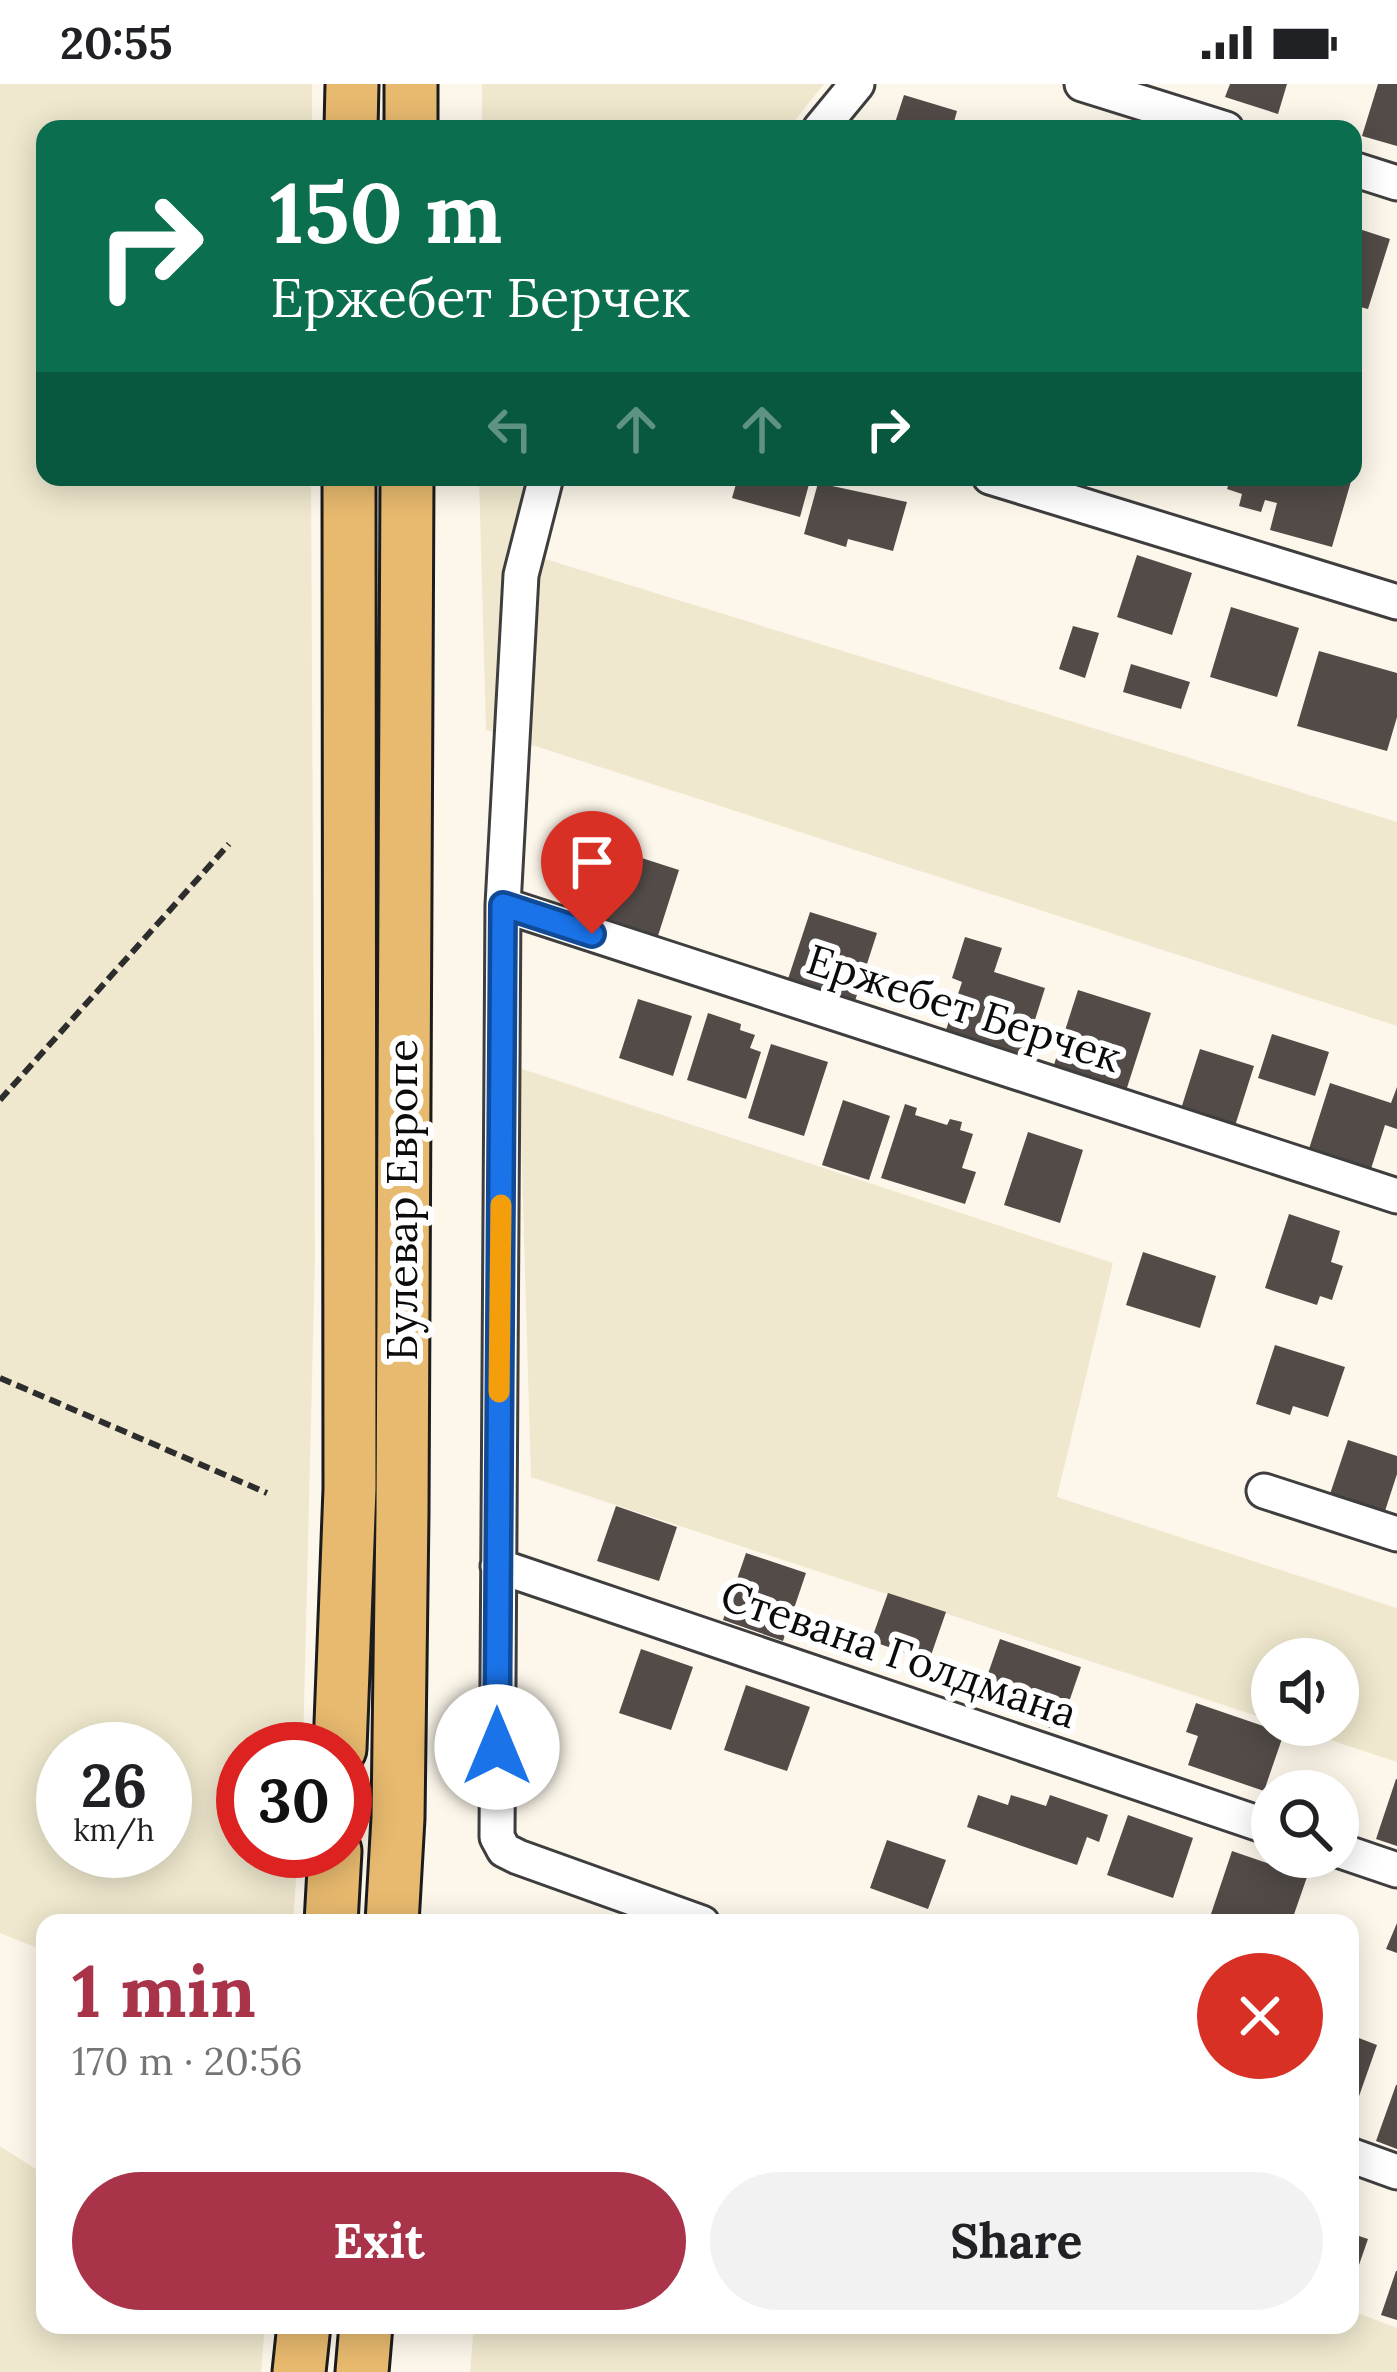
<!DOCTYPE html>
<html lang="en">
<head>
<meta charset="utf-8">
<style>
  :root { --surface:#fff; --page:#f2f2f2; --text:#202124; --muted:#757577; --accent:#a9344a }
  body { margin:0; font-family:Lora,serif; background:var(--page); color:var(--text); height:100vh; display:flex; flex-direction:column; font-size:45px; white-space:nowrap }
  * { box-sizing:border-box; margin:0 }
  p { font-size:39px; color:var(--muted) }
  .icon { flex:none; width:66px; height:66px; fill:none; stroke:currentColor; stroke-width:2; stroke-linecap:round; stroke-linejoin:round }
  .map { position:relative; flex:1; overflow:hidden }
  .side { position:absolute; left:36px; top:1830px; width:1323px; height:420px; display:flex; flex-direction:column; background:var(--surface); border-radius:24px; box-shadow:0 6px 30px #0003 }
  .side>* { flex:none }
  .top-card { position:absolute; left:36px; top:36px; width:1326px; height:366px; border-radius:24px; box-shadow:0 6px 30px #0003; background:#0b6e4f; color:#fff; overflow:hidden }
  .fabs { position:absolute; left:1251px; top:1554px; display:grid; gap:24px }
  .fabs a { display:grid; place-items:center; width:108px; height:108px; border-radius:50%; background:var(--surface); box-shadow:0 6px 30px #0003; font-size:60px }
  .speed { position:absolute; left:36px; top:1638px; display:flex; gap:24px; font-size:60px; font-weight:700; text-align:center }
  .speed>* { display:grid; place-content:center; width:156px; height:156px; border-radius:50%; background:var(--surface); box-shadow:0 6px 30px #0003; line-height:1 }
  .speed small { font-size:30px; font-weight:400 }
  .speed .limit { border:18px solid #d22; background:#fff; color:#111 }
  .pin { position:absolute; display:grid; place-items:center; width:102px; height:102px; color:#fff; margin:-123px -51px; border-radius:50% 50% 50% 0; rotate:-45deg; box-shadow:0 0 12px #0007 }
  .pin .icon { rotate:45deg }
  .me { position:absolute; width:132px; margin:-66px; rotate:0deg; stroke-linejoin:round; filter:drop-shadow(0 0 9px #0008) }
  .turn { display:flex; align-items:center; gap:42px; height:252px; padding:0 36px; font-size:54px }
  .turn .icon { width:156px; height:156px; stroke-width:2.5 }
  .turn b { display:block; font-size:84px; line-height:102px }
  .lanes { display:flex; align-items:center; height:114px; padding:0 36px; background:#0003; justify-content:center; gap:60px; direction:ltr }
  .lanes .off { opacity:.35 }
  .round { display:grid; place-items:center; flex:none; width:126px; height:126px; border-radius:63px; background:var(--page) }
  .headline { display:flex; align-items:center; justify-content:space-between; height:204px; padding:0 36px }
  h1 { font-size:72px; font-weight:700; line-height:90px; color:var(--accent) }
  .cta { display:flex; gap:24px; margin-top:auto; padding:24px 36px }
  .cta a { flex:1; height:138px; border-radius:72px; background:var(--accent); color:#fff; font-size:48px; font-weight:700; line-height:138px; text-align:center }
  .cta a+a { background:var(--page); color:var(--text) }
  .status { display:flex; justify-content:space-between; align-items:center; height:84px; padding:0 60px; background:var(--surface); direction:ltr }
  .status svg { height:33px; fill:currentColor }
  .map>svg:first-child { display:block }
</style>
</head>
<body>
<div class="status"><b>20:55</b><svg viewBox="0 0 49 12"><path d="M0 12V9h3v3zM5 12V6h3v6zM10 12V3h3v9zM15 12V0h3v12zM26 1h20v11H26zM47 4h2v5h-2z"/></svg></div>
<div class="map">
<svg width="1397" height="2288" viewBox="0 0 1397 2288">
  <rect width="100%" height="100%" fill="#fdf7eb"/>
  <path fill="#efe8ce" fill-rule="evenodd" d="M0 0H312V45H45V393H311L315 1173 303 1665H243V1767H298L293 1839H45V1867L0 1849ZM165 1665V1767H63V1665Z
    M482 0H824L788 45H482Z
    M479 393H532L516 466 1397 738V942L486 646Z
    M519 984 1113 1179 1057 1413 1397 1524V1678L1285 1641H1338V1575H1272V1637L531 1393Z
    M0 2062 45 2091V2241H265L261 2288H0Z
    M1350 2226 1397 2244V2288H470L474 2241H1350Z"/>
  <path fill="#524b48" d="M1230 0H1287L1278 30 1225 13Z
    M1378 0H1397V62L1362 52Z
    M904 11 957 27 952 45H893Z
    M1353 143 1390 155 1368 225 1353 221Z
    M738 393H811L800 433 732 414Z
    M1231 393 1352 394 1332 463 1270 446 1277 419 1265 416 1261 428 1239 422 1242 410 1227 405Z
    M818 399 907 418 893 467 848 455 846 463 804 450Z
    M1137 471 1192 489 1172 551 1117 533Z
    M1231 523 1299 544 1277 613 1210 593Z
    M1073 542 1099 549 1085 594 1059 585Z
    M1319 567 1397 589V633L1387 667 1297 642Z
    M1131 580 1190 598 1181 625 1123 608Z
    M623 768 679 786 656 858 599 840Z
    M810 828 877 849 853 923 786 901Z
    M965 853 1002 864 994 888 1045 904 1022 977 944 952 962 898 952 894Z
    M1078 906 1151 929 1125 1010 1052 987Z
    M638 915 692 932 673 992 619 974Z
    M708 929 741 940 740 946 755 951 750 964 761 968 746 1015 687 996Z
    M1272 950 1329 968 1315 1012 1258 994Z
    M771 960 828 978 804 1052 748 1034Z
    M1200 965 1254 982 1234 1045 1180 1028Z
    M1330 999 1391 1019 1397 1003V1045L1385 1041 1370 1088 1308 1068Z
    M843 1016 890 1032 869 1096 822 1081Z
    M905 1020 917 1024 915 1031 947 1041 950 1035 962 1038 960 1046 973 1050 962 1084 976 1088 965 1120 881 1094Z
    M1028 1048 1083 1066 1060 1139 1004 1121Z
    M1289 1130 1340 1147 1331 1178 1343 1182 1332 1216 1320 1212 1317 1221 1265 1204Z
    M1143 1168 1216 1192 1200 1244 1126 1221Z
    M1275 1261 1345 1283 1328 1333 1293 1322 1290 1331 1256 1320Z
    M1348 1356 1397 1372V1390L1385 1427 1330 1410Z
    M616 1422 677 1443 659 1497 597 1477Z
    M746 1469 806 1489 783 1557 723 1536Z
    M888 1509 946 1528 929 1577 871 1557Z
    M1000 1555 1081 1583 1059 1647 1016 1632 1020 1621 982 1607Z
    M641 1565 693 1583 671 1646 619 1629Z
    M746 1601 810 1623 787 1687 724 1666Z
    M1196 1619 1284 1649 1264 1707 1188 1681 1198 1652 1186 1648Z
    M1396 1695H1397V1762L1376 1755Z
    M978 1711 1008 1721 1011 1711 1046 1722 1050 1711 1108 1731 1099 1758 1087 1753 1077 1781 967 1743Z
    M1128 1731 1193 1754 1173 1814 1107 1791Z
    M887 1756 946 1776 928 1825 870 1804Z
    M1232 1767 1307 1793 1291 1839H1227L1210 1833Z
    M1397 1839V1869L1386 1865Z
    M1350 1931 1358 1933 1351 1951 1377 1961 1351 2035Z
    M1396 2001H1397V2065L1376 2057Z
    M1350 2149 1368 2155 1351 2204 1350 2203Z
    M1396 2187H1397V2236L1381 2231Z"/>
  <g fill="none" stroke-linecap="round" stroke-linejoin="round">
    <g stroke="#3e3e3e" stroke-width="39">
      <path id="street" d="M1082 0 1226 45
        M820 45 857 0
        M1353 85 1397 99
        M546 393 521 491 503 821 497 1753 504 1766 518 1773 702 1839
        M990 393 1397 518
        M503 821 1397 1112
        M1264 1407 1397 1450
        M498 1482 1272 1744
        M1338 1766 1397 1786
        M1350 2071 1397 2088"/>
    </g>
    <g stroke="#1c1c1c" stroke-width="57">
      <path id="primary" d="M351 45 352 0
        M411 45V0
        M340 1665 350 1405 349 393
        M331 1839 335 1767
        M392 1839 398 1734 402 1429 407 393
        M299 2288 304 2241
        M362 2288 366 2241"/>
    </g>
    <path stroke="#2d2d2d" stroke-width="6" stroke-dasharray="12 6" stroke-linecap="butt" d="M0 1016 229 760
      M0 1294 267 1409"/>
    <use href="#street" stroke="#fff" stroke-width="33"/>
    <use href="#primary" stroke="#e8ba6f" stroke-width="51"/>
  </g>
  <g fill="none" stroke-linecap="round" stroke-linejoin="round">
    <g stroke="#114b97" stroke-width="30">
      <path id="route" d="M497 1663 503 821 592 850"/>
    </g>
    <use href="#route" stroke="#1a73e8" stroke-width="21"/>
    <path stroke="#f59e0b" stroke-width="21" d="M499 1308 501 1121"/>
  </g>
  <g text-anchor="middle" stroke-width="12" stroke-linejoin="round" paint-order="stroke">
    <g font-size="42" fill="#0b0b0b" stroke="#fff">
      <text transform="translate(964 924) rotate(18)" y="15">Ержебет Берчек</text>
      <text transform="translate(402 1116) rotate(-90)" y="15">Булевар Европе</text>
      <text transform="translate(899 1570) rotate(19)" y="15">Стевана Голдмана</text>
    </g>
  </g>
</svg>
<div class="fabs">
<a><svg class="icon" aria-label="sound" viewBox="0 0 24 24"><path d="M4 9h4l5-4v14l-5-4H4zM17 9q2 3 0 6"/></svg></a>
<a><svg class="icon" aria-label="search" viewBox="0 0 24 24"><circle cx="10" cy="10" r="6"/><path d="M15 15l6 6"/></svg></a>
</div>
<div class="speed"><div>26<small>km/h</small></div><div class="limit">30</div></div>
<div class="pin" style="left:592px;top:850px;background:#d93025"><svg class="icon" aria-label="arrive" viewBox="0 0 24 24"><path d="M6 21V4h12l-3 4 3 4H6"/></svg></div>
<svg class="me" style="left:497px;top:1663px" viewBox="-20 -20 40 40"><circle r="19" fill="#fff"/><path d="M0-13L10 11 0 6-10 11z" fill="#1a73e8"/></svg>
<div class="top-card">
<div class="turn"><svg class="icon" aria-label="right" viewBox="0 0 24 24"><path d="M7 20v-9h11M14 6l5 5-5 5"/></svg><div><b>150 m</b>Ержебет Берчек</div></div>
<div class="lanes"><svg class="icon off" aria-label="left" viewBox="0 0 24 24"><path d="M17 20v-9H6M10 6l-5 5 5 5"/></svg><svg class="icon off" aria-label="ahead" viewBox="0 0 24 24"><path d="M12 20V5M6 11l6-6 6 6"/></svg><svg class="icon off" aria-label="ahead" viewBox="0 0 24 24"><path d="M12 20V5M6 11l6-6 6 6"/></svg><svg class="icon" aria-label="right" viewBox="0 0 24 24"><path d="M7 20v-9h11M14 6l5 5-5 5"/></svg></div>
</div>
<section class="side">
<div class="headline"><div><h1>1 min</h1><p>170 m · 20:56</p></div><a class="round" style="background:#d93025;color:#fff"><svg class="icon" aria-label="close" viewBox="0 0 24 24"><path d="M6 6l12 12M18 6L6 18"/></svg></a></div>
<div class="cta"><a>Exit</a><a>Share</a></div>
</section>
</div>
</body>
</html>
